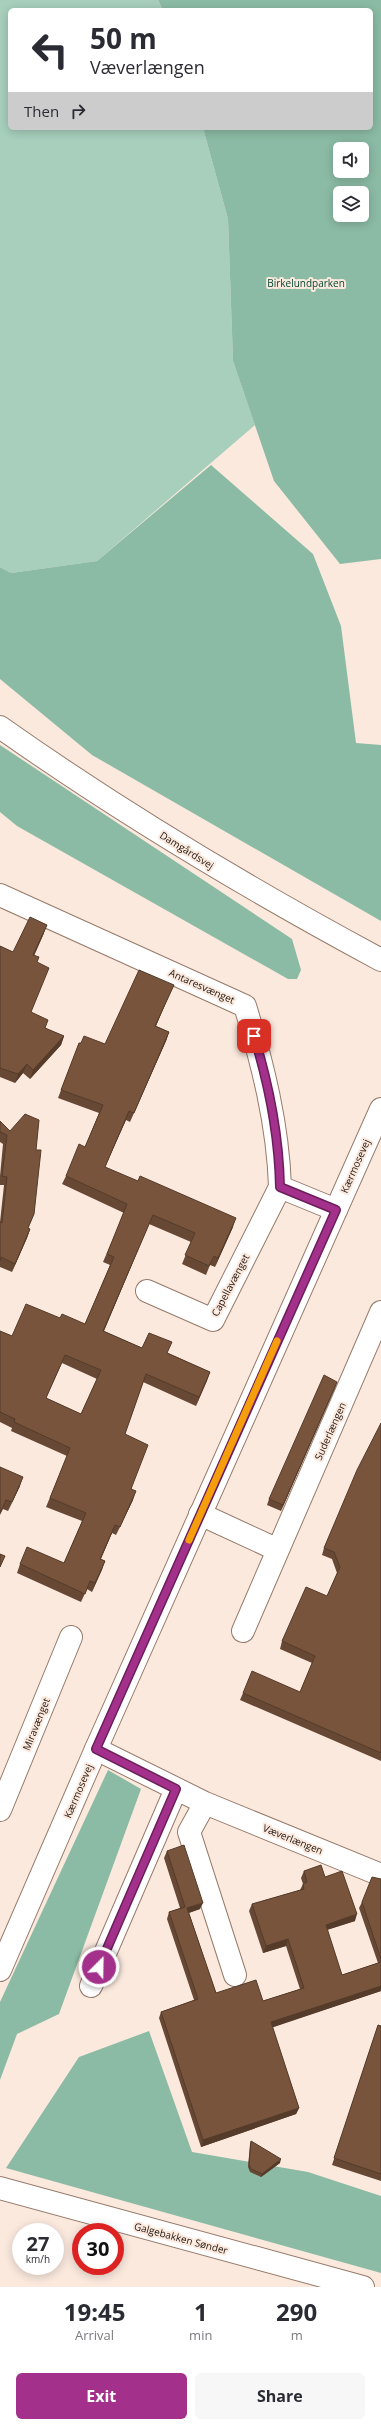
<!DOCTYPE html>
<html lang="en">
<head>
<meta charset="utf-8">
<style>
  :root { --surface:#fff; --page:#f7f7f7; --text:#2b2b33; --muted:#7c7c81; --accent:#a3308a }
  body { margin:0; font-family:"Open Sans",sans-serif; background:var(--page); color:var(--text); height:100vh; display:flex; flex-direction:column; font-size:15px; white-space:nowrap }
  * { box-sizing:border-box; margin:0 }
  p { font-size:13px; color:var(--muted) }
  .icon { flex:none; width:22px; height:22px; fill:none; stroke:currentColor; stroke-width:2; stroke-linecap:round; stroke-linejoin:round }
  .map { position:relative; height:2287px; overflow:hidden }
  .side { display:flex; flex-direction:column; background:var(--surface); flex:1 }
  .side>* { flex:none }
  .banner { position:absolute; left:8px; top:8px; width:365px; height:122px; border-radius:6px; box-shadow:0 2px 10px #0003; background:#fff; color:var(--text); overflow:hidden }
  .fabs { position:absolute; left:333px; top:142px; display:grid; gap:8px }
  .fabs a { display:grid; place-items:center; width:36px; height:36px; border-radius:6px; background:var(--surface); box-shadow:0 2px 10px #0003; font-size:20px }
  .speed { position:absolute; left:12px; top:2223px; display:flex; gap:8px; font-size:20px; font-weight:700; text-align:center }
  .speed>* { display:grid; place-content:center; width:52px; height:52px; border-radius:50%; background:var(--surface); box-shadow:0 2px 10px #0003; line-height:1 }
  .speed small { font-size:10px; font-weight:400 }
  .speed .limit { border:6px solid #d22; background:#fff; color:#111 }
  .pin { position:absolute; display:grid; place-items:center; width:34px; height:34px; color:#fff; margin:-17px; border-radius:8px; box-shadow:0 2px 6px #0006 }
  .me { position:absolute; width:44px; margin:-22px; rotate:23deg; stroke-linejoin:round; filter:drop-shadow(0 0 3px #0008) }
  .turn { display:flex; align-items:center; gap:14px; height:84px; padding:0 16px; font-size:18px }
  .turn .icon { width:52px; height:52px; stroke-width:2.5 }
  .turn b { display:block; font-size:28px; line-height:34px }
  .then { display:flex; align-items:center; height:38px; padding:0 16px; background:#0003; gap:8px; font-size:15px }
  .eta { display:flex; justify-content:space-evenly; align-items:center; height:68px; text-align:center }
  .eta b { font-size:24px; font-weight:700; line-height:28px }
  .button { display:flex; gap:8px; margin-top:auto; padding:8px 16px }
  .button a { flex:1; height:46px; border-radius:6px; background:var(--accent); color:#fff; font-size:16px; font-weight:700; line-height:46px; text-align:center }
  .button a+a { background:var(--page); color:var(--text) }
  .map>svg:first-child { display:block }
</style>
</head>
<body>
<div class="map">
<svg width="381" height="2287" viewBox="0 0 381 2287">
  <rect width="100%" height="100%" fill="#fbe9de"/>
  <path fill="#a7cfbc" d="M0 0H158L163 10H10V128H203L228 219 233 361 255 425 97 561 11 573 0 567Z"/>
  <path fill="#8bbba4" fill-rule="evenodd" d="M158 0H381V559L340 564 274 481 233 361 228 219 203 128H371V10H163ZM340 149H362V171H340ZM340 193H362V215H340Z
    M211 465 313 554 341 626 356 743 381 745V921L92 755 0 679V567L11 573 97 561Z
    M0 745 292 939 301 970 297 979H288L17 826 0 812Z
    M108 1770 141 1789 59 2014 17 2034 0 2080V2002Z
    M149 2031 192 2152 308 2172 381 2196V2273L6 2168 79 2057Z"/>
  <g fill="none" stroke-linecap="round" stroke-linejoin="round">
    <g stroke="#967b6a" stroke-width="24">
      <path id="street" d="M0 895 245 1006C263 1065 278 1125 280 1187L336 1210
        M147 1291 213 1320 280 1187
        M200 1514 278 1550 381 1312
        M243 1631 278 1550
        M96 1749 205 1803 189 1832 235 1975
        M205 1803 381 1875
        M0 1810 71 1637
        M91 1986 176 1789
        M0 2188 363 2287"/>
    </g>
    <g stroke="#967b6a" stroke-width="24">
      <path id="secondary" d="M0 727C123 814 249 889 381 960
        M0 1970 96 1749 381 1109"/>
    </g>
    <use href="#street" stroke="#fff" stroke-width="22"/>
    <use href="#secondary" stroke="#fff" stroke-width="22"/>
  </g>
  <path fill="#674834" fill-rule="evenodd" d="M44 933 34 956 37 962 31 1012 45 1028 64 1036 61 1045 30 1079 23 1073 15 1083 0 1077V946L13 952Z
    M170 993 156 1026 169 1032 166 1041 130 1122 126 1120 105 1167 233 1227 215 1267 210 1265 206 1275 182 1264 191 1242 149 1224 104 1331 142 1348 168 1353 210 1372 196 1406 143 1382 125 1434 133 1500 116 1535 112 1533 101 1559 105 1561 92 1592 87 1589 81 1602 17 1573 20 1564 64 1563 82 1521 46 1507 67 1456 11 1431 12 1428 0 1422V1331L12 1336 60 1318 85 1324 110 1265 103 1262 124 1213 62 1184 66 1176 85 1147 99 1113 58 1098 79 1043H81L105 1044ZM62 1363 97 1379 81 1414 46 1398Z
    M0 1121 10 1131 36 1150 34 1214 28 1228 30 1229 27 1238 12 1272 0 1267V1222L4 1185H0V1176L3 1144 0 1142Z
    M337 1382 281 1511 267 1505 269 1499Z
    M381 1423V1761L240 1700 243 1693 300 1692 312 1663 280 1649 282 1641 327 1596 337 1573 332 1559 322 1555 324 1548Z
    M0 1467 20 1486 8 1511 3 1509 0 1515Z
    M167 1851 200 1909 189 1913 216 1993 263 2001 300 1989 286 1946 263 1953 249 1911 252 1904 300 1890 303 1884 301 1878 304 1871 325 1877 355 1921 327 1930 342 1975 378 1963 359 1908 362 1902 381 1879V1991L272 2027 299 2108 296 2114 201 2147 159 2018 161 2012 194 2000 167 1919 169 1912 180 1908 164 1858Z
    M378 2025 381 2026V2181L332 2165Z
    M251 2141 280 2163 261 2177 250 2172 248 2167 250 2144Z"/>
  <path fill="#543b2a" d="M47 925 44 933 30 964 33 955Z
    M174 985 170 993 152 1035 155 1026Z
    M169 1032 166 1041 130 1122 134 1113Z
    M64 1036 61 1045 30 1079 33 1070Z
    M27 1064 23 1073 15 1083 18 1074Z
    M129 1111 126 1120 101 1175 105 1167Z
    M153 1215 149 1224 100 1340 103 1331Z
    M236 1218 233 1227 215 1267 218 1258Z
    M30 1229 27 1238 12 1272 15 1264Z
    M210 1372 207 1381 196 1406 199 1397Z
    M337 1382 335 1388 281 1511 283 1505Z
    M23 1477 20 1486 8 1511 12 1502Z
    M136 1491 133 1500 116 1535 120 1527Z
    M115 1525 112 1533 97 1567 100 1559Z
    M105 1561 102 1570 92 1592 95 1583Z
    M203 1903 200 1909 185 1914 187 1908Z
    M357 1914 355 1921 323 1931 326 1925Z
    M288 1939 286 1946 263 1953 266 1946Z
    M381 1986V1991L268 2029 271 2022Z
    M299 2108 296 2114 201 2147 203 2140Z
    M281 2159 280 2163 261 2177 262 2174Z"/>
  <path fill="#78543c" stroke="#543b2a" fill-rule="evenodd" d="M30 917 47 925 33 955 39 957 37 962 49 968 31 1012 48 1020 45 1028 64 1036 33 1070 27 1064 18 1074 0 1068V946L13 952Z
    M139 970 174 985 155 1026 169 1032 134 1113 129 1111 105 1167 138 1181 140 1176 236 1218 218 1258 214 1256 209 1266 185 1255 195 1233 153 1215 103 1331 142 1348 149 1333 172 1342 167 1353 210 1372 199 1397 146 1374 125 1434 148 1445 131 1489 136 1491 120 1527 115 1525 100 1559 105 1561 95 1583 90 1581 85 1594 20 1564 27 1547 64 1563 86 1513 50 1498 70 1448 14 1422 15 1419 0 1412V1331L12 1336 26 1304 60 1318 62 1314 85 1324 114 1257 107 1254 127 1204 66 1176 79 1144 85 1147 103 1105 61 1090 79 1043H81L84 1036 105 1044ZM65 1355 101 1370 81 1414 46 1398Z
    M25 1114 39 1120 36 1150H41L34 1214 28 1228 30 1229 15 1264 1 1257 0 1261V1222L2 1223 7 1177 2 1176 7 1135 0 1132V1121L10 1131Z
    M324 1375 337 1382 283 1505 269 1499Z
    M381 1423V1753L243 1693 252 1671 300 1692 315 1656 282 1641 306 1587 327 1596 340 1567 334 1552 324 1548 357 1470Z
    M0 1467 23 1477 12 1502 6 1500 0 1513Z
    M0 1554 5 1556 0 1567Z
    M184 1845 203 1903 187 1908 216 1993 256 1980 263 2001 304 1988 288 1939 266 1946 252 1904 304 1889 303 1884 307 1882 304 1871 321 1865 325 1877 342 1871 357 1914 326 1925 342 1975 381 1962V1986L271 2022 299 2108 203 2140 161 2012 198 1999 169 1912 185 1907 167 1851Z
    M372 1877 381 1879V1959L362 1902Z
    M378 2025 381 2026V2174L334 2158Z
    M251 2141 281 2159 262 2174 251 2169 249 2164Z"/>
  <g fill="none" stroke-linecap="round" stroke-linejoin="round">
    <g stroke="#6a1f5a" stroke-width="10">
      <path id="route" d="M99 1967 176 1789 96 1749 336 1210 280 1187C279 1136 269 1085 254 1036"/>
    </g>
    <use href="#route" stroke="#a3308a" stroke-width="7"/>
    <path stroke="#f59e0b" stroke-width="7" d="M189 1540 277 1341"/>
  </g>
  <g text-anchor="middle" stroke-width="4" stroke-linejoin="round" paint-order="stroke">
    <g font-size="10" fill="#034630" stroke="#fbe9de">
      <text x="306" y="287">Birkelundparken</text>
    </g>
    <g font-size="10" fill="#20160f" stroke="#fbe9de">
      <text transform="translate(187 850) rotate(32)" y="4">Damgårdsvej</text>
      <text transform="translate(202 986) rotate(24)" y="4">Antaresvænget</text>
      <text transform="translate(355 1166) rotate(-66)" y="4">Kærmosevej</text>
      <text transform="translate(230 1285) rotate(-62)" y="4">Capellavænget</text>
      <text transform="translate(330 1431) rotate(-66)" y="4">Suderlængen</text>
      <text transform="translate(36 1724) rotate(-68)" y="4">Miravænget</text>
      <text transform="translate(78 1791) rotate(-67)" y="4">Kærmosevej</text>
      <text transform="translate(293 1839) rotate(22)" y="4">Væverlængen</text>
      <text transform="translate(181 2238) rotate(15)" y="4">Galgebakken Sønder</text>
    </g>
  </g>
</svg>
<div class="fabs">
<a><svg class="icon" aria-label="sound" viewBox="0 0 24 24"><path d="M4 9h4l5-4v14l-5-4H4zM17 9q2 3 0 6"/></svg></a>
<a><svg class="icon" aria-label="layers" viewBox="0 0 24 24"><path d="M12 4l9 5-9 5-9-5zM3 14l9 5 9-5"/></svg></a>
</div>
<div class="speed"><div>27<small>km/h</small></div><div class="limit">30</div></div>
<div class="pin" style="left:254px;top:1036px;background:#d93025"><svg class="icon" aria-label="arrive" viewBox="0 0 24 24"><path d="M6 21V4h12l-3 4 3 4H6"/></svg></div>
<svg class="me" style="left:99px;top:1967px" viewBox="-20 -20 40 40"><circle r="17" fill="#a3308a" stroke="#fff" stroke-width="3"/><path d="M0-11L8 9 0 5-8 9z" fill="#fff"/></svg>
<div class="banner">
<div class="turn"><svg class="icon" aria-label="left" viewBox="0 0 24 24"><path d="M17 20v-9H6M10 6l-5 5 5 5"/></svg><div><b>50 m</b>Væverlængen</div></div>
<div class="then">Then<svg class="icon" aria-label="right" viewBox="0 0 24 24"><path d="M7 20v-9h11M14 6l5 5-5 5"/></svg></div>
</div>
</div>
<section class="side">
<div class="eta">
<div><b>19:45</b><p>Arrival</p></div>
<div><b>1</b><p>min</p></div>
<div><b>290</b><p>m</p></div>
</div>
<div class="button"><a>Exit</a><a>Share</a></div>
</section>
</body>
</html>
